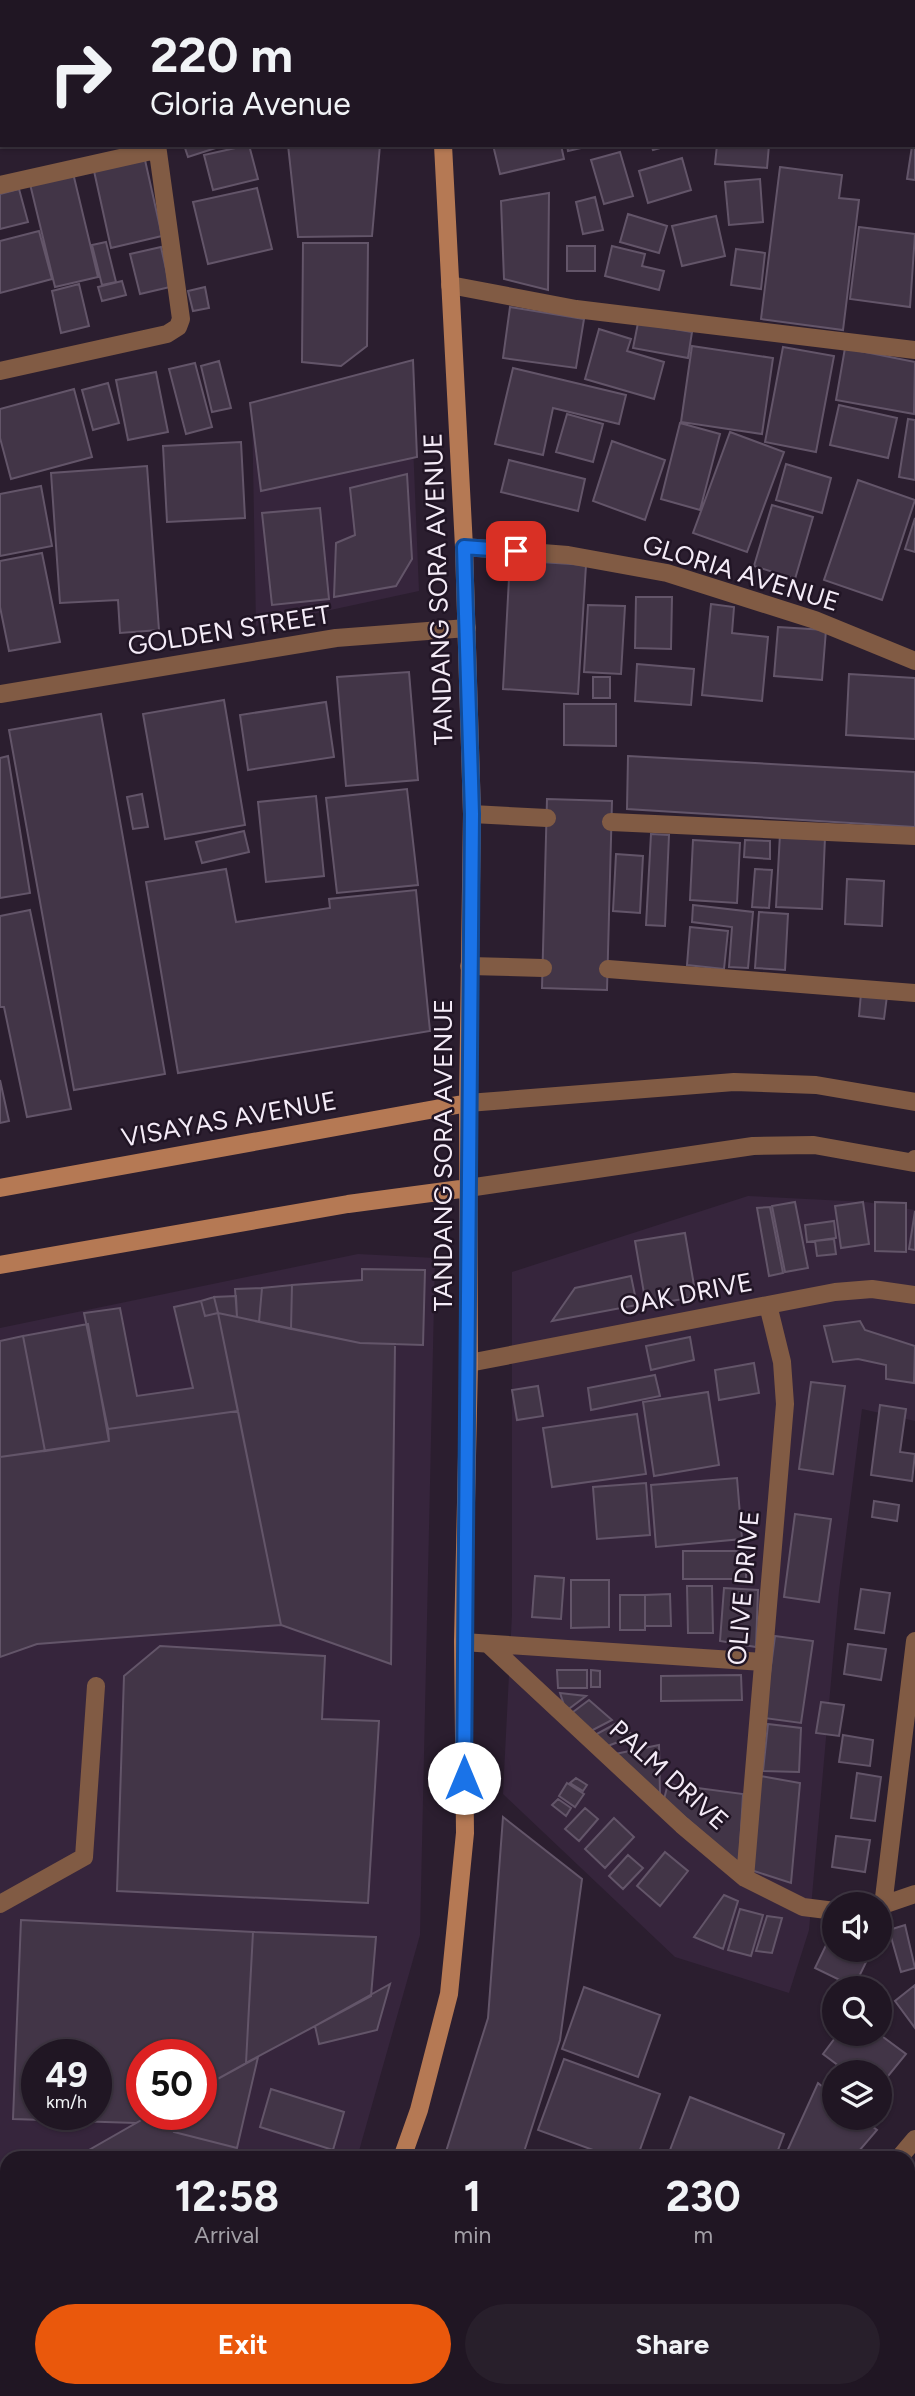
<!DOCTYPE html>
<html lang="en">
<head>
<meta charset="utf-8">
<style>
  :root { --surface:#201623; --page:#281f2b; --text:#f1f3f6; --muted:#a29fa6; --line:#3d3541; --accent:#ea580c }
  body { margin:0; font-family:Figtree,sans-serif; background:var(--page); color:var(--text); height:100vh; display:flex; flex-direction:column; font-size:26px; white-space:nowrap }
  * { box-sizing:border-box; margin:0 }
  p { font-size:23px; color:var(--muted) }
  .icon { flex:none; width:38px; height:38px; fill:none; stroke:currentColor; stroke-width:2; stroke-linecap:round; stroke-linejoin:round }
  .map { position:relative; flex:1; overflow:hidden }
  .sheet { position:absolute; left:0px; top:2151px; width:915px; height:247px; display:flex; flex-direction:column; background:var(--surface); border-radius:21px 21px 0 0; box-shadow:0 2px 5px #0004,0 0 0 2px var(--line) }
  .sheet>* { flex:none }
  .top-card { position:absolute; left:0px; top:0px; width:915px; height:147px; box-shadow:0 2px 5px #0004,0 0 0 2px var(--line); background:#201623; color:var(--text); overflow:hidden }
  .controls { position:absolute; left:822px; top:1892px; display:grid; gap:14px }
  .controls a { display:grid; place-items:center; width:70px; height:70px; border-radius:50%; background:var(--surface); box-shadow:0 2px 5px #0004,0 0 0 2px var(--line); font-size:35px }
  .speed { position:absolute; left:21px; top:2039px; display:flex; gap:14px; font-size:35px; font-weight:700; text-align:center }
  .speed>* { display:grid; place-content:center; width:91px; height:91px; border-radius:50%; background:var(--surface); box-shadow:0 2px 5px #0004,0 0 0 2px var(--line); line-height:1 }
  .speed small { font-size:18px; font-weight:400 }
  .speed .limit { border:10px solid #d22; background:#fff; color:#111 }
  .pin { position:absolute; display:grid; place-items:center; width:60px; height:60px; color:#fff; margin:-30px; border-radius:14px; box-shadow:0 4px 10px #0006 }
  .me { position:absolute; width:77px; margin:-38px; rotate:0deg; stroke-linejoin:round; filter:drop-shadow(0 0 5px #0008) }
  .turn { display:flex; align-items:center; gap:24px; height:147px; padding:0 35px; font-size:32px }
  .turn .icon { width:91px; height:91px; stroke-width:2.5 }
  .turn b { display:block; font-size:49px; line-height:60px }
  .eta { display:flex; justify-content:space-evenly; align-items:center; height:119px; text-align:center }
  .eta b { font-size:42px; font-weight:700; line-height:49px }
  .button { display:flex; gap:14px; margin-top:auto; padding:14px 35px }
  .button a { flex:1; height:80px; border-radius:42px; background:var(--accent); color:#fff; font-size:28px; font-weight:700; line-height:80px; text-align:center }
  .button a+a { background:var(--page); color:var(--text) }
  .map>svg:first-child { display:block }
</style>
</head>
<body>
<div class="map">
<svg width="915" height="2396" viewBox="0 0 915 2396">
  <rect width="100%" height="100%" fill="#2b1e2f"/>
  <path fill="#36253c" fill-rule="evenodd" d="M410 370 419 591 256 626 252 409Z
    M748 1196 866 1202 915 1210V1421L862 1409 839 1591 809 1930 789 1993 675 1957 503 1794 512 1614V1272Z
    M358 1254 435 1258 420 1935 357 2158H7V2390L285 2391 283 2396H0V1328ZM37 2054H96V2114H37ZM142 2054H201V2114H142Z"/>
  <path fill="#423547" stroke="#635569" stroke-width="2" fill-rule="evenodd" d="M0 0H75L76 2H2V45Z
    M91 0H140V2H91Z
    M196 0H248V2H196Z
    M466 0H546L547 2H466Z
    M786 0H818V2H787Z
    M849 0H883V2H850Z
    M895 0H915V52L914 2Z
    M914 55H915V130H914Z
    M2 106V136H1L0 107Z
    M914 133 915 134V180L907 179Z
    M184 145H225L188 157Z
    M249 145 258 179 213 190 204 155Z
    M288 145H380L372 236 298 237Z
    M493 145H561L564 159 500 174Z
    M567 145H594L568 151Z
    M651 145H671L653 150Z
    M717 145H769L767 168 715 164Z
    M620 152 633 196 604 204 591 160Z
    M682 158 691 190 648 203 639 171Z
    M145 160 162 236 111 248 94 171Z
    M780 167 842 175 839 198 859 200 843 330 761 319Z
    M73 173 98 277 55 287 30 184Z
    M760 179 763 222 729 225 725 182Z
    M257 188 272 249 208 264 193 202Z
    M19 189 28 222 0 229V194Z
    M549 193 548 290 504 279 501 201Z
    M595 197 603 230 583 234 576 202Z
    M628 214 667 226 659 253 620 242Z
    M716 216 725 256 682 266 672 226Z
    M859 227 915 234 910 307 850 299Z
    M39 231 52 279 0 293V241Z
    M106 242 116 282 102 285 92 245Z
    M303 243H368L367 346 341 366 302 362Z
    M567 246H595V271H567Z
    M612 246 645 254 642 266 664 271 659 290 605 276Z
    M161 247 170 287 140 294 130 254Z
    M736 249 765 253 761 289 731 285Z
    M122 281 126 295 102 301 98 287Z
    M79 284 89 326 61 333 52 291Z
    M205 287 209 308 193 311 188 291Z
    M510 307 584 319 576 368 503 358Z
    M638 323 692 332 688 358 633 348Z
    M599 329 631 339 627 351 664 362 654 399 585 379Z
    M692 346 773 358 762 434 681 422Z
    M783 347 834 356 816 452 765 442Z
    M845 348 915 362 914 414 836 400Z
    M413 360 417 457 261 491 250 403Z
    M219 361 231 408 212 412 201 366Z
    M195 363 212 427 186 434 169 369Z
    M513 368 626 395 619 424 553 408 543 455 495 444Z
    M156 372 168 432 128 440 116 380Z
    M108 383 119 423 93 430 82 390Z
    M74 389 92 457 11 479 0 438V409Z
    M839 405 897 418 888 458 830 445Z
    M567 414 603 424 593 462 556 452Z
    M908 419 915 420V480L899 477Z
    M680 423 720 434 700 510 661 499Z
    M730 432 784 452 747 552 693 533Z
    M612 441 665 460 645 520 593 501Z
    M241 442 245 518 167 522 163 446Z
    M509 460 585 479 578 511 501 492Z
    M786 464 831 478 822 513 776 500Z
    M147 466 159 630 120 633 118 600 60 603 51 473Z
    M407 474 412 559 396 586 334 597 336 543 355 535 350 488Z
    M858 480 915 500 882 600 824 580Z
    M41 486 52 546 0 556V494Z
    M772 505 813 517 795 579 754 566Z
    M320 508 329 599 272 605 262 513Z
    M915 518V552L905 549Z
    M42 553 60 642 9 651 0 607V561Z
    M510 560 586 565 578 694 503 689Z
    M636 597H672L671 649 635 648Z
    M711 604 734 607 732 633 768 637 762 701 702 695Z
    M588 605 625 606 621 674 584 672Z
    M778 627 826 630 822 680 774 676Z
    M637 664 694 669 691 705 635 701Z
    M409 672 418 780 346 786 337 677Z
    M849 674 915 678V739L846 735Z
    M593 677H610V698H593Z
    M224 700 245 825 165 839 143 714Z
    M326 702 334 757 248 770 240 715Z
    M564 704H616V746L564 745Z
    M101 714 165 1074 74 1090 9 730Z
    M8 756 30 893 0 898V758Z
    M628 756 915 772V827L627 809Z
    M407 789 418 885 337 893 326 798Z
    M142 794 148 827 133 829 127 797Z
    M316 796 324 876 266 882 258 802Z
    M547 799 612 801 607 990 542 988Z
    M244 831 249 852 202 863 196 842Z
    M651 834 669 835 665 926 646 925Z
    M780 834 825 837 822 909 776 907Z
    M693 840 740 843 737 903 690 900Z
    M745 840 770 841V859L744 857Z
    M616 854 643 856 640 913 613 911Z
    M226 869 236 922 330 908 329 899 416 890 430 1031 178 1073 146 882Z
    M755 869 772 870 769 908 752 907Z
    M847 879 884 881 882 926 845 924Z
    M693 905 753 912 748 968 729 967 732 927 692 922Z
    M30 910 71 1109 27 1117 4 1007H0V916Z
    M759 912 788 914 785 970 755 968Z
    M690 927 728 931 724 969 687 965Z
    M861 993 887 996 884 1019 859 1016Z
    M0 1080 9 1121 0 1123Z
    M795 1202 808 1268 785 1272 772 1206Z
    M863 1202 869 1244 841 1248 835 1206Z
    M875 1202 906 1203V1252L875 1251Z
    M770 1207 783 1273 769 1276 757 1208Z
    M915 1211V1250L909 1249Z
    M834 1221 836 1238 807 1242 805 1225Z
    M685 1233 696 1297 646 1305 635 1241Z
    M834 1239 836 1254 817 1256 815 1241Z
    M362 1269 425 1270 423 1345 360 1343 291 1329 292 1285 362 1280Z
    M631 1276 637 1305 552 1321 575 1288Z
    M292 1285 291 1329 259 1322 262 1288Z
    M262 1288 259 1322 237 1317 235 1289Z
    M236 1296 237 1317 218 1313 214 1297Z
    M214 1297 218 1313 205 1316 201 1301Z
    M201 1301 205 1316 218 1313 238 1411 108 1429 84 1313 120 1308 137 1396 193 1388 174 1307Z
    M218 1313 360 1343 395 1344 391 1664 281 1625Z
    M860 1321 865 1330 915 1346 914 1383 886 1379V1365L858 1359 833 1362 824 1326Z
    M88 1324 109 1441 45 1451 23 1336Z
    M23 1336 45 1451 0 1457V1341Z
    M690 1337 694 1360 651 1370 646 1346Z
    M754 1363 759 1393 719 1400 715 1370Z
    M655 1375 660 1396 591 1410 588 1388Z
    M811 1382 845 1386 833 1474 799 1469Z
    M538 1386 543 1416 517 1420 512 1390Z
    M708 1392 719 1465 654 1476 643 1402Z
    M880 1405 906 1409 900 1452 915 1454 912 1481 871 1475Z
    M238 1411 281 1625 37 1644 0 1657V1457L109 1441 108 1429Z
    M637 1414 646 1474 552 1487 543 1428Z
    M737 1478 742 1539 656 1547 651 1485Z
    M646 1483 650 1535 597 1539 593 1487Z
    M874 1501 899 1505 897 1521 872 1517Z
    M795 1514 831 1519 819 1602 784 1597Z
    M683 1551H746V1579H683Z
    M535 1576 564 1578 561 1619 532 1617Z
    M571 1580H609V1627L571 1628Z
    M687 1586H712L713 1633H688Z
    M724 1588 758 1590 756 1647 720 1641Z
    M861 1589 890 1593 884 1633 855 1629Z
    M670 1594 671 1626H645V1595Z
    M620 1595H645V1630H620Z
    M775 1636 813 1641 801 1723 764 1718Z
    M848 1644 886 1649 881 1680 844 1674Z
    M160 1646 325 1656 322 1719 379 1721 368 1903 117 1891 124 1676Z
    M557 1670H587V1688H558Z
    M591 1670 600 1671V1687H591Z
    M741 1675 742 1700 661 1701V1676Z
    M560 1693 586 1696 566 1711Z
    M589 1700 612 1720 589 1732 569 1715Z
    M821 1702 844 1705 839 1736 816 1733Z
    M617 1723 634 1736 605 1747 593 1736Z
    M768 1724 801 1728 799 1772 763 1771Z
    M843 1735 873 1740 870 1766 839 1762Z
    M659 1745 660 1794 610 1755Z
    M857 1773 881 1777 875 1821 851 1818Z
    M760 1776 800 1783 791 1883 751 1870Z
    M576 1778 587 1785 583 1791 570 1783Z
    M567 1783 584 1794 575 1807 559 1796Z
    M668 1784 743 1794 739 1864 664 1799Z
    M558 1799 571 1808 566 1816 552 1805Z
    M585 1808 598 1819 579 1841 565 1829Z
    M503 1817 582 1879 560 2040 522 2158H444L488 2018Z
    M614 1818 634 1837 605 1868 585 1849Z
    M836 1836 870 1840 865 1872 832 1867Z
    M665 1852 688 1871 660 1906 637 1886Z
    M628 1855 643 1868 623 1889 609 1876Z
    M724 1895 738 1901 723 1949 694 1937Z
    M740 1909 763 1915 751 1956 728 1950Z
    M767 1916 782 1918 772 1953 756 1951Z
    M21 1920 253 1932 246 2063 201 2088V2054H142V2114H152L136 2123 13 2119ZM37 2054H96V2114H37Z
    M905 1925 915 1968 901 1972 889 1930Z
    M253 1932 376 1937 371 1996 246 2063Z
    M830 1937 835 1939V1950H855L869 1956 854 1987 815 1968Z
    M390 1984 377 2030 319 2044 315 2026Z
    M915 1985V2028L895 2001Z
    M584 1987 660 2015 638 2077 562 2049Z
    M838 2034H879L906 2054 880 2086V2072H847L823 2054Z
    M258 2057 237 2148 174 2132 178 2114H201V2088Z
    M564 2059 660 2094 637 2158H615L538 2130Z
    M818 2083 835 2097V2118H861L877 2130 853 2158H784Z
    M271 2089 344 2112 333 2150 260 2127Z
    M690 2097 784 2134 775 2158H667Z
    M152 2114H178L174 2132 237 2148 234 2158H75Z
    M915 2171V2254L908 2248V2178Z
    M7 2196V2357L0 2353V2200Z
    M0 2367 7 2371V2390H38L46 2396H0Z
    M60 2390H120L119 2396H68Z
    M165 2390H249L247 2396H172V2392Z
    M354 2390H452L450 2396H352Z
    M739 2390H832L826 2396H733Z
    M842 2390H887L893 2396H836Z"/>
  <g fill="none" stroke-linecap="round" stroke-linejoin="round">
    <path stroke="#815b44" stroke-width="18" d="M450 285 576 309 915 350
      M472 814 547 818
      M611 822 915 836
      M469 966 543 968
      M608 969 915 993
      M0 1904 84 1857 96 1686
      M163 2396 164 2390"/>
    <path stroke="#815b44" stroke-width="18" d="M468 1103 734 1082 816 1085 915 1102
      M468 1188 753 1146 814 1145 914 1163 915 1159"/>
    <path stroke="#815b44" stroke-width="18" d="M721 2 728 0
      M0 185 156 150
      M0 371 167 334 178 327 181 319 157 145
      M464 547 568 555 667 573 815 620 915 661
      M0 694 336 638 467 628
      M469 1363 835 1292 872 1289 915 1295
      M463 1642 763 1662
      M488 1644 682 1825 745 1878 803 1907 835 1911
      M745 1878 785 1404 782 1362 768 1305
      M880 1906 915 1894
      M883 1906 915 1641
      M899 2158 915 2139"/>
    <path stroke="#815b44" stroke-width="18" d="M908 2290 915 2296
      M512 2390 522 2396
      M678 2396 683 2390"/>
    <path stroke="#b57954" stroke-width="18" d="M435 0V2
      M0 1188 468 1103
      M0 1265 348 1204 468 1188
      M402 2158 419 2110 449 1994 465 1833 463 1642 469 1363 468 1103 472 814 464 547 443 145
      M323 2396 325 2390"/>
  </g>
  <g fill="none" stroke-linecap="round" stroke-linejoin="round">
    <g stroke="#114b97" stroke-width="18">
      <path id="route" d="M464 1778 472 814 464 547 516 551"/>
    </g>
    <use href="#route" stroke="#1a73e8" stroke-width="12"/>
  </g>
  <g text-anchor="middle" stroke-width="5" stroke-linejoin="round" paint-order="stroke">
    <g font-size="26" fill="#f4ebf7" stroke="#211525">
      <text transform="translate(741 573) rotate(17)" y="9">GLORIA AVENUE</text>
      <text transform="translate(438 589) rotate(-92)" y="9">TANDANG SORA AVENUE</text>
      <text transform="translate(229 630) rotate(-9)" y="9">GOLDEN STREET</text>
      <text transform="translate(229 1119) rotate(-10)" y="9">VISAYAS AVENUE</text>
      <text transform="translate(443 1155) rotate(-90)" y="9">TANDANG SORA AVENUE</text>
      <text transform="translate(686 1294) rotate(-11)" y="9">OAK DRIVE</text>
      <text transform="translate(743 1588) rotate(-85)" y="9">OLIVE DRIVE</text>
      <text transform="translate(669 1775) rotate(42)" y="9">PALM DRIVE</text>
    </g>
  </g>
</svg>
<div class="controls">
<a><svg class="icon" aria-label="sound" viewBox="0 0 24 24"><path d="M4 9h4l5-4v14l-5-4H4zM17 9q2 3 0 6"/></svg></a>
<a><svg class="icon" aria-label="search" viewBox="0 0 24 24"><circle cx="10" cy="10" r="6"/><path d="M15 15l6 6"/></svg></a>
<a><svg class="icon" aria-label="layers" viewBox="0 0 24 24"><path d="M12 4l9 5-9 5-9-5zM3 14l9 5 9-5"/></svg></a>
</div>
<div class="speed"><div>49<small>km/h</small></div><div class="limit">50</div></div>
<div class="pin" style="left:516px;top:551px;background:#d93025"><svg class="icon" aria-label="arrive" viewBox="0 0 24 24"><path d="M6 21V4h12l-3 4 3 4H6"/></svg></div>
<svg class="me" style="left:464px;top:1778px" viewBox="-20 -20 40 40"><circle r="19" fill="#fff"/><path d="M0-13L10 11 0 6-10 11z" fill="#1a73e8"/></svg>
<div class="top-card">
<div class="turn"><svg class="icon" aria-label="right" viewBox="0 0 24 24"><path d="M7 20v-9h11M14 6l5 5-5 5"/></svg><div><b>220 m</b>Gloria Avenue</div></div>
</div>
<section class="sheet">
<div class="eta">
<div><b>12:58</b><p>Arrival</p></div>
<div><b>1</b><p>min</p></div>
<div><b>230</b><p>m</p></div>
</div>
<div class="button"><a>Exit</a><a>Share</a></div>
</section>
</div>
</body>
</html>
